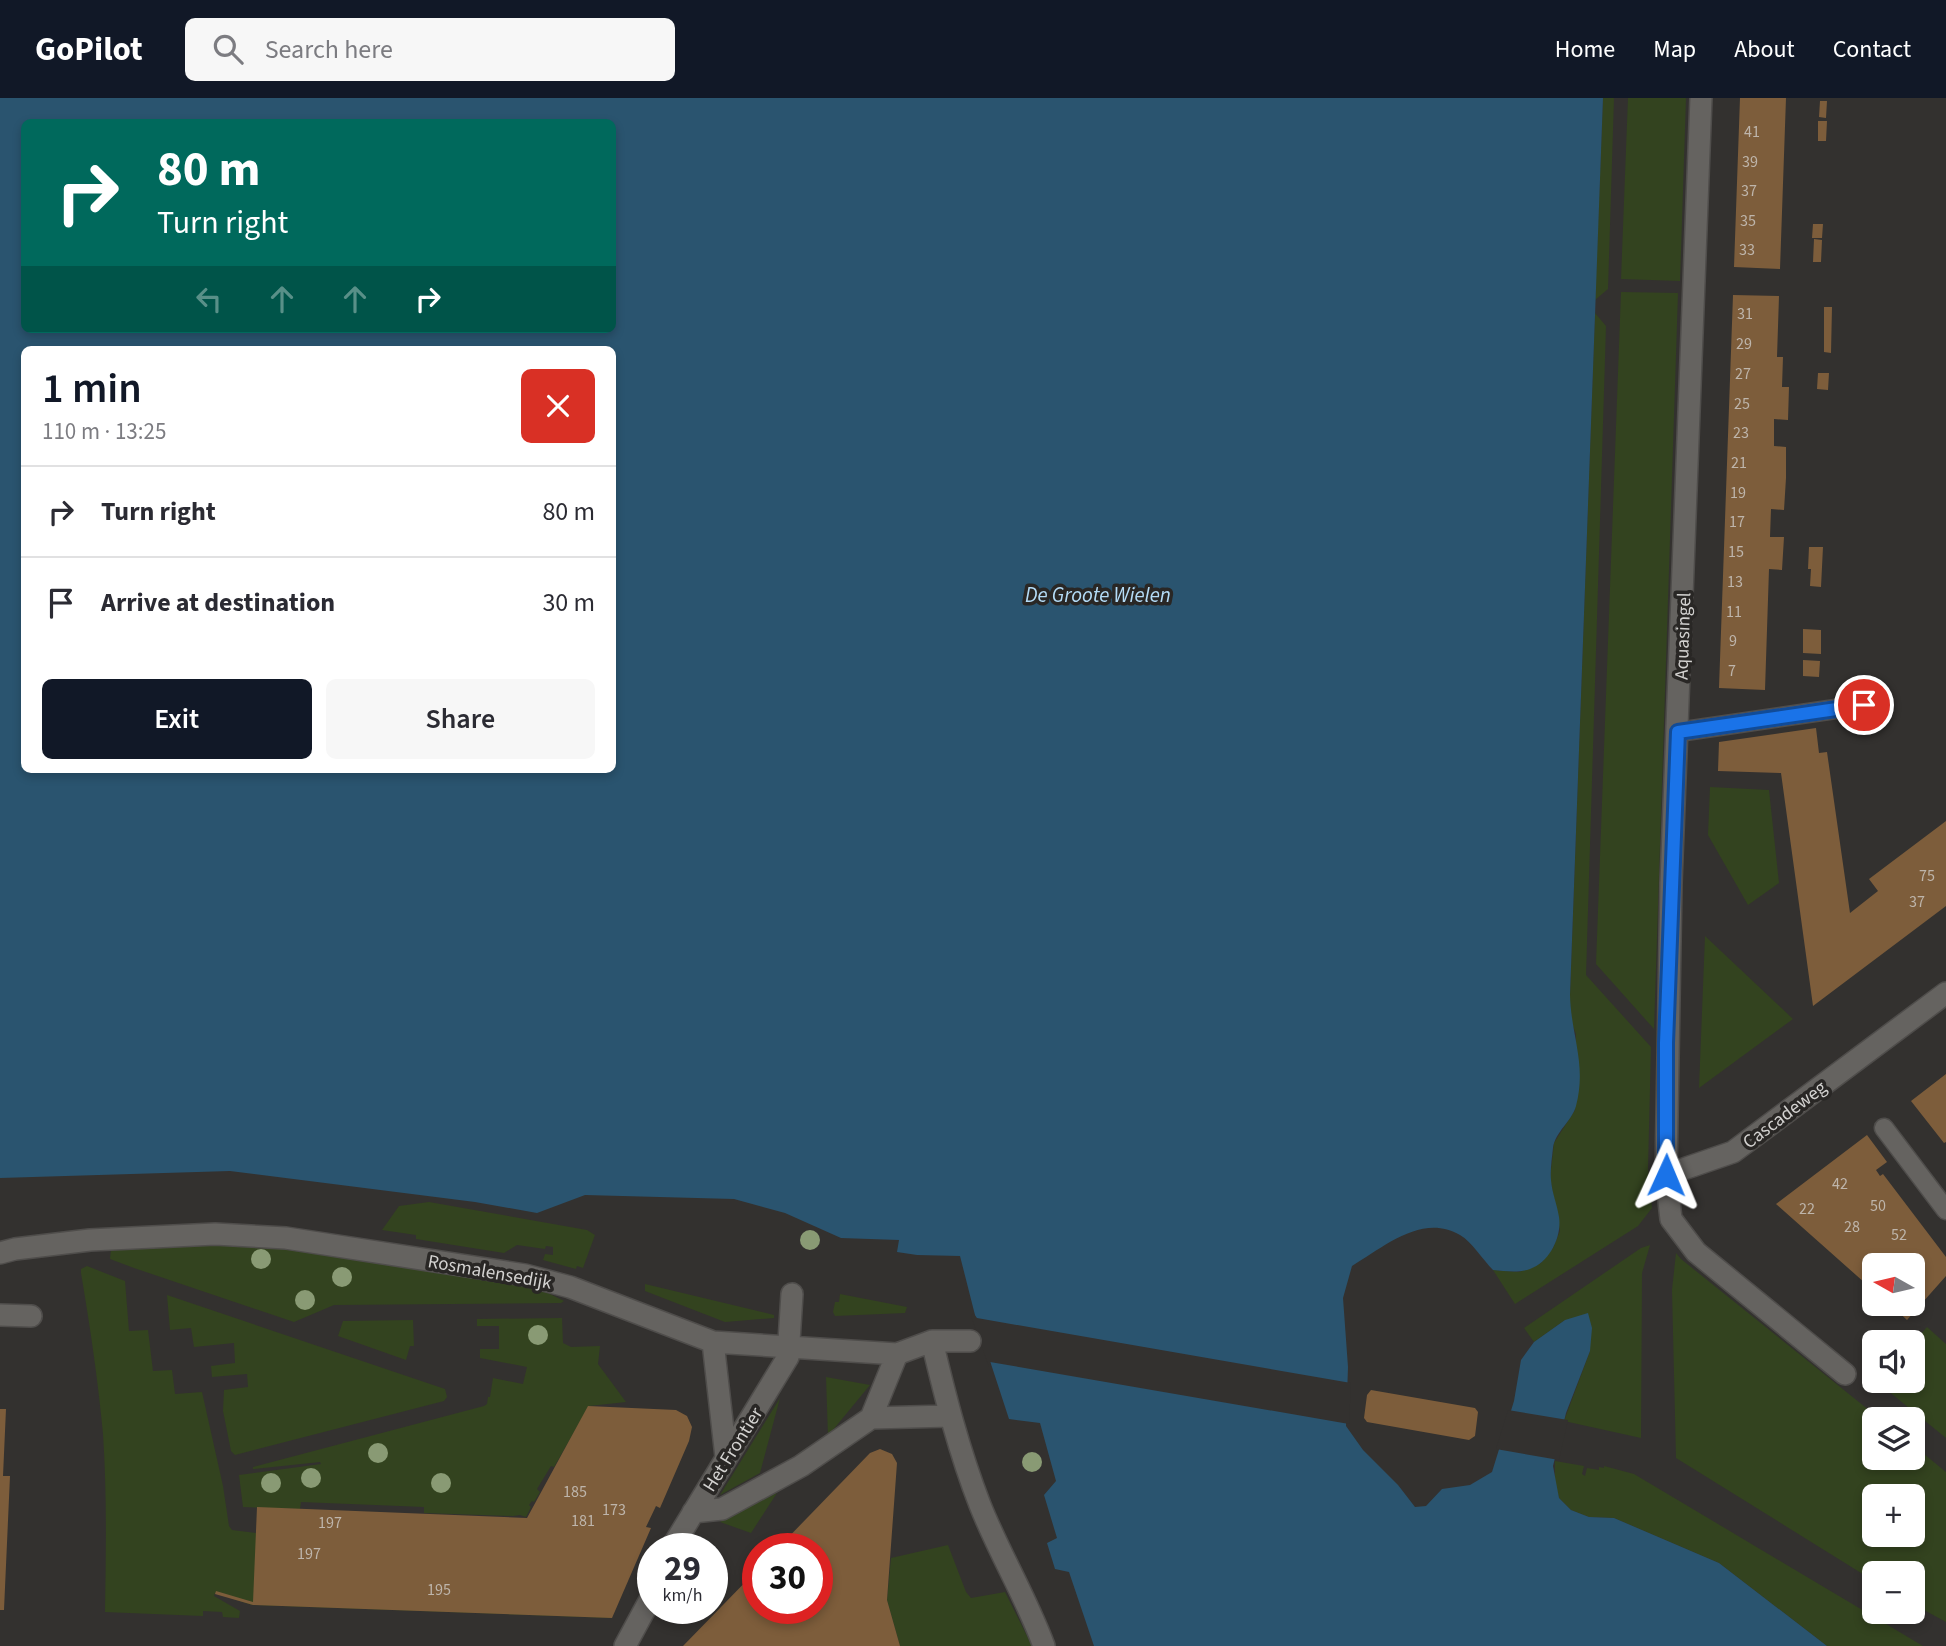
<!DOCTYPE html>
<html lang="en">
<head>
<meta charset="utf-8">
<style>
  :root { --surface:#fff; --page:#f7f7f7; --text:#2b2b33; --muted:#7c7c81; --line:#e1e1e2; --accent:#111827 }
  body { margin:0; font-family:"Source Sans 3",sans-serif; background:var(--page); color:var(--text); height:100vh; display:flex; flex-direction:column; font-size:26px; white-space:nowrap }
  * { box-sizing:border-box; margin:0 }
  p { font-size:23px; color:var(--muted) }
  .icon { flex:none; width:38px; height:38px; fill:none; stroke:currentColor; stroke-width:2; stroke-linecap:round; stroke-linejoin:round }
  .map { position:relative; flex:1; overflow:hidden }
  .details { position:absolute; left:21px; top:248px; width:595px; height:427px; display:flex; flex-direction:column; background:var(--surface); border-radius:10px; box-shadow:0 4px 10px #0003 }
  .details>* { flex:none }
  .hud { position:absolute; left:21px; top:21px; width:595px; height:214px; border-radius:10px; box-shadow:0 4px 10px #0003; background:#00695c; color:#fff; overflow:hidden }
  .needle { width:46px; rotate:278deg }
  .controls { position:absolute; left:1862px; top:1155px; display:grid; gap:14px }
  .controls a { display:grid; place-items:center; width:63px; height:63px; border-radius:10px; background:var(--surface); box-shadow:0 4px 10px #0003; font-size:35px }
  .speed { position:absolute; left:637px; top:1435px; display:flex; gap:14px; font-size:35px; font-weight:700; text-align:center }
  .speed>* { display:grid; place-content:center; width:91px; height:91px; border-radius:50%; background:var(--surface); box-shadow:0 4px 10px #0003; line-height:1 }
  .speed small { font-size:18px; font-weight:400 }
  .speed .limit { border:10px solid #d22; background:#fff; color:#111 }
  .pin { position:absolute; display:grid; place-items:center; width:60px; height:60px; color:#fff; margin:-30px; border:4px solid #fff; border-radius:50%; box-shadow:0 2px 7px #0007 }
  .me { position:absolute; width:77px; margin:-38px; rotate:1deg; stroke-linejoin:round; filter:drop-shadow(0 0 5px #0008) }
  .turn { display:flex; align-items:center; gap:24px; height:147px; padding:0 21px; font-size:32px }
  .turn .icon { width:91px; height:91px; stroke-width:2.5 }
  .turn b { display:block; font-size:49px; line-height:60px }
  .lanes { display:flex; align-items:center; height:66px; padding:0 21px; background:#0003; justify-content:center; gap:35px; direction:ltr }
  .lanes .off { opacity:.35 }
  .round { display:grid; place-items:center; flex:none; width:74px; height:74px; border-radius:10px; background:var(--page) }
  .summary { display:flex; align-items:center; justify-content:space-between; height:119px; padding:0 21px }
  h1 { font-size:42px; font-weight:600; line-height:52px; color:var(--accent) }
  .button { display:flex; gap:14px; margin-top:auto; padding:14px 21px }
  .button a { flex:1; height:80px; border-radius:10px; background:var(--accent); color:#fff; font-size:28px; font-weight:600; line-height:80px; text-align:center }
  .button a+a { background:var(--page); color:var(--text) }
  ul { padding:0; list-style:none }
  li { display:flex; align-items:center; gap:21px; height:91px; padding:0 21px; border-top:2px solid var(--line) }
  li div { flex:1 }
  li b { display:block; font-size:26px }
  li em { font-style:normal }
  header { display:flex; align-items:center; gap:42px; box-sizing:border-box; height:98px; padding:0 35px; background:var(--accent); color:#fff }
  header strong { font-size:33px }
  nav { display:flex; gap:38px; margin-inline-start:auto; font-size:24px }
  .search { width:490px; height:63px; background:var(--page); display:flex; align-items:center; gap:18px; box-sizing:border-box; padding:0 24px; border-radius:10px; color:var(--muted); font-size:26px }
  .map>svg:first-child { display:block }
</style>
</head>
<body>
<header>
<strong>GoPilot</strong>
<div class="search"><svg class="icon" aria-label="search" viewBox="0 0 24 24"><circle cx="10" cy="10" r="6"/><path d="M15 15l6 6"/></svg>Search here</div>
<nav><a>Home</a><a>Map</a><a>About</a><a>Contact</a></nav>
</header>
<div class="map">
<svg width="1946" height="1548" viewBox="0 0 1946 1548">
  <rect width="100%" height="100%" fill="#33312f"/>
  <path fill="#33431f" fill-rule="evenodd" d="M1603 0H1614L1608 191 1595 202Z
    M1628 0H1686L1680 183 1621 181Z
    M1621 194 1678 195 1654 931 1596 866Z
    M1595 215 1606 228 1586 877 1651 949 1648 1070 1652 1110 1638 1128 1515 1206 1493 1172 1519 1174 1541 1165 1553 1150 1560 1133 1550 1080 1554 1045 1575 1012 1576 936 1570 920V897Z
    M1710 689 1769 692 1779 785 1748 807 1708 737Z
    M1705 838 1793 921 1699 990Z
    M429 1104 587 1132 595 1137 583 1170 577 1168 576 1171 543 1162 545 1156 553 1157V1149L546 1148 545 1151 517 1147 504 1155 416 1141V1137L382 1132 399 1108Z
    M210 1146 305 1152 536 1189 564 1203 561 1205 334 1207 294 1224 134 1170 110 1161 111 1151Z
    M1650 1147 1642 1175 1641 1340 1564 1323 1590 1253 1565 1222 1534 1244 1524 1230 1641 1150Z
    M1676 1155 1681 1161 1880 1321H1874V1360H1913V1347L1946 1374V1524L1913 1506V1475H1874V1483L1676 1360 1672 1192ZM1874 1398H1913V1437H1874Z
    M87 1168 125 1183 129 1233 148 1232 153 1273 172 1272 175 1296 202 1294 223 1388 229 1428 232 1432 360 1448 624 1491 611 1520 252 1507 215 1495 214 1498 240 1513 239 1520 223 1519 222 1514 203 1513V1518L105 1514C106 1455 107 1395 103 1336 98 1282 90 1228 81 1175V1171Z
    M645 1186 774 1217V1220L725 1224 645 1193Z
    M840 1196 907 1209 905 1215 835 1218 833 1214 835 1204H839Z
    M167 1197 445 1291 447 1299 444 1303 235 1357 231 1353 223 1313 224 1292 248 1289 247 1276 212 1279 211 1268 235 1265 234 1245 194 1249 191 1230 170 1232Z
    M562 1220 563 1245 571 1249 600 1248 598 1266 626 1304 589 1308 554 1369 551 1368 537 1391 540 1394 534 1404 532 1403 529 1407 531 1409 526 1419 520 1417 513 1418 424 1415V1409L301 1404 300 1411 243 1409 239 1377 321 1366 320 1364 253 1371V1369L484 1308 487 1306 488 1299H490L493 1280 523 1286 527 1269 480 1260V1251H499V1228H477V1221Z
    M413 1222 414 1248H410L406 1262 338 1238 343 1223Z
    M1927 1229 1946 1246V1340L1882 1288V1283H1913V1245Z
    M826 1279 870 1287 828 1338Z
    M780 1300 760 1375 720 1397Z
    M1555 1363 1584 1368 1582 1376 1585 1378 1587 1370 1599 1372V1369L1604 1370V1368L1634 1376 1923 1548H1827L1719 1465 1614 1420 1589 1419 1571 1412 1559 1400 1555 1385Z
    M777 1395 751 1435 720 1424 723 1422Z
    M948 1447 966 1494 971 1500 1005 1494 1032 1548H900L887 1502 891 1460Z"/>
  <path fill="#2a546f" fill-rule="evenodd" d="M0 0H1603L1570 897C1571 938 1587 966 1576 1008 1572 1023 1555 1034 1553 1050 1552 1060 1550 1072 1551 1082 1552 1095 1557 1106 1559 1119 1562 1138 1550 1164 1530 1171 1519 1175 1505 1173 1493 1172 1483 1162 1472 1144 1460 1137 1422 1115 1384 1149 1352 1168L1343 1200 1348 1269 1346 1328 1363 1352 1398 1387 1415 1409 1426 1408 1442 1391 1470 1387 1492 1374 1514 1303 1521 1262 1534 1244 1565 1222 1588 1215 1592 1230 1590 1253 1566 1315 1553 1368 1559 1400 1571 1412 1589 1419 1614 1420 1719 1465 1827 1548H1094L1069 1474 1055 1471 1047 1445 1057 1440 1044 1397 1056 1383 1040 1325 1009 1321 975 1217 960 1158 917 1157 897 1154 899 1142 841 1140 785 1115 734 1101 585 1097 537 1115 475 1104 230 1073 0 1080ZM24 24H612V231H24ZM24 252H612V672H24Z"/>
  <path fill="#33312f" d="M973 1215 977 1220 1351 1285 1349 1326 990 1264 991 1269H989L971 1218Z
    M1508 1312 1568 1322 1559 1362 1496 1351Z"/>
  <path fill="#7d5d3b" d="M1740 0H1786L1780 171 1734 169Z
    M1820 3H1827L1826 20 1819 19Z
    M1818 23H1827L1826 43H1818Z
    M1813 126H1823L1822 140H1812Z
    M1814 141 1822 142 1821 164H1813Z
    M1733 197 1779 198 1777 259H1783L1782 289H1789L1788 322 1774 321V348L1786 349V380L1784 412 1771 411 1770 439H1784L1782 472 1769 471 1765 592 1719 590Z
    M1824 209H1832L1831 255 1824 254Z
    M1818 275H1829L1828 292 1817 291Z
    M1809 449H1823L1821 489 1810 488 1811 471H1808Z
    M1803 531 1821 532V556L1803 555Z
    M1803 562 1820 563 1819 579 1803 578Z
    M1816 630 1819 655 1827 654 1850 815 1878 793 1869 781 1946 723V808L1813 908 1781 675 1718 673 1719 644Z
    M1946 976V1044L1944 1045 1911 1003Z
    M1867 1037 1887 1064 1876 1072 1880 1078 1883 1076 1946 1159V1178L1907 1222 1890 1206H1913V1167H1874V1193L1776 1106Z
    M1371 1292 1475 1310 1478 1314 1475 1338 1469 1342 1367 1324 1364 1320 1367 1297Z
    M588 1308 676 1312 687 1318 692 1329 689 1343 660 1410 656 1408 646 1429 651 1430 612 1520 253 1507 215 1496 216 1493 253 1504 257 1409 527 1420Z
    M0 1311H6L3 1378H10L4 1512H0Z
    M880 1351 892 1356 897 1365 887 1502 900 1548H683L758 1471V1510H817V1451H777L870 1355Z"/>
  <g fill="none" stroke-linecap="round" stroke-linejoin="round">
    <g stroke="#4f4d4b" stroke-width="21">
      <path id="lane" d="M1678 634 1877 605
        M1884 1030 1946 1112"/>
    </g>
    <g stroke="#4f4d4b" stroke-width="24">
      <path id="street" d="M1701 0 1671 785 1666 1077 1671 1121 1696 1154 1845 1276
        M1666 1077 1733 1054 1946 895
        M0 1155 15 1151 90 1142 215 1136 286 1140 525 1177 570 1189 713 1244 897 1256 932 1243H970
        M0 1217 31 1218
        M932 1243C945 1298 959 1353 980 1407 999 1455 1026 1499 1044 1548
        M713 1244 726 1359
        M871 1320 897 1256
        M693 1414 722 1411 801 1368 871 1320 949 1318
        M671 1451 788 1259 792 1196
        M625 1548 652 1498"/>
    </g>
    <use href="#lane" stroke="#656360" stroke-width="18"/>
    <use href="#street" stroke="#656360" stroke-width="21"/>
  </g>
  <g fill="#899a74">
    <circle cx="810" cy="1142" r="10"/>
    <circle cx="261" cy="1161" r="10"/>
    <circle cx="342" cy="1179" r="10"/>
    <circle cx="305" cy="1202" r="10"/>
    <circle cx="538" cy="1237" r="10"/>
    <circle cx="378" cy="1355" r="10"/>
    <circle cx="1032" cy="1364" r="10"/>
    <circle cx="311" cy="1380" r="10"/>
    <circle cx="271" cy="1385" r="10"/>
    <circle cx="441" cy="1385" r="10"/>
  </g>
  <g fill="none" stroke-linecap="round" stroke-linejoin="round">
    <g stroke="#114b97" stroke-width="18">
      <path id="route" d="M1666 1077V945L1678 634 1864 607"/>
    </g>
    <use href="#route" stroke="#1a73e8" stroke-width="12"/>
  </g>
  <g text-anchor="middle" stroke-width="7" stroke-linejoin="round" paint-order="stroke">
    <g font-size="16" fill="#beb5ab">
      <text x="1752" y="39">41</text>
      <text x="1750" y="69">39</text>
      <text x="1749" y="98">37</text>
      <text x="1748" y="128">35</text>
      <text x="1747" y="157">33</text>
      <text x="1745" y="221">31</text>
      <text x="1744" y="251">29</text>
      <text x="1743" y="281">27</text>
      <text x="1742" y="311">25</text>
      <text x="1741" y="340">23</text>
      <text x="1739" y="370">21</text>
      <text x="1738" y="400">19</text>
      <text x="1737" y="429">17</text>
      <text x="1736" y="459">15</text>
      <text x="1735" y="489">13</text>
      <text x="1734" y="519">11</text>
      <text x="1733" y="548">9</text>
      <text x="1732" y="578">7</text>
      <text x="1927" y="783">75</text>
      <text x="1917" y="809">37</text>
      <text x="1840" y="1091">42</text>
      <text x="1878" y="1113">50</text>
      <text x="1807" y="1116">22</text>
      <text x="1852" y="1134">28</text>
      <text x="1899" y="1142">52</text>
      <text x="575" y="1399">185</text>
      <text x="614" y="1417">173</text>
      <text x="583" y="1428">181</text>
      <text x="330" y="1430">197</text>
      <text x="309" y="1461">197</text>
      <text x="439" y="1497">195</text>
    </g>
    <g font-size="19" fill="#d3d2d0" stroke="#292725">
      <text transform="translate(1682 538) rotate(-88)" y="7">Aquasingel</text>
      <text transform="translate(1784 1016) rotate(-37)" y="7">Cascadeweg</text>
      <text transform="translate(490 1173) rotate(10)" y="7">Rosmalensedijk</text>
      <text transform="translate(732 1351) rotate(-58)" y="7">Het Frontier</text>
    </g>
    <g font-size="21" font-style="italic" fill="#b4dcf7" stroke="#292725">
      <text x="1098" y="504">De Groote Wielen</text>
    </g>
  </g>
</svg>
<div class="controls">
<a><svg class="needle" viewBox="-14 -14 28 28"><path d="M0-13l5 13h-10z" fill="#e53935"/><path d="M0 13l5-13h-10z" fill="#7c7c81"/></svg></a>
<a><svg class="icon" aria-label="sound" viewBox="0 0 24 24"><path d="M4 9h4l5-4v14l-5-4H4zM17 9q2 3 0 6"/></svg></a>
<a><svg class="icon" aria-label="layers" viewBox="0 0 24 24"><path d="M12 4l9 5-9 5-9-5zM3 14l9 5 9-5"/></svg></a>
<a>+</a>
<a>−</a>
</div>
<div class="speed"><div>29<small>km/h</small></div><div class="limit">30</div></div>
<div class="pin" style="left:1864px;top:607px;background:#d93025"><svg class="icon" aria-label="arrive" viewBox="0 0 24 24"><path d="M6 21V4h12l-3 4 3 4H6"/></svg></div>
<svg class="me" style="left:1666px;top:1077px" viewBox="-20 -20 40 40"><path d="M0-17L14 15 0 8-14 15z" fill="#1a73e8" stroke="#fff" stroke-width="4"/></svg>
<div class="hud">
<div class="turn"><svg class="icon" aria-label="right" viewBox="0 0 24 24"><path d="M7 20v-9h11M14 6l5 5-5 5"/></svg><div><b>80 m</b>Turn right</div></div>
<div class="lanes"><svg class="icon off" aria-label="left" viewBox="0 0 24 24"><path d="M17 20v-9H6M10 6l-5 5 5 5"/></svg><svg class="icon off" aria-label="ahead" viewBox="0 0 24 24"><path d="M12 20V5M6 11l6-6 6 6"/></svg><svg class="icon off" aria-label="ahead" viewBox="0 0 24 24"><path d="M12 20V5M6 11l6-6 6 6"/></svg><svg class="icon" aria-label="right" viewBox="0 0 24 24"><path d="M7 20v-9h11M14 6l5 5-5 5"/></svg></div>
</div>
<section class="details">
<div class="summary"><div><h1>1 min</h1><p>110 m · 13:25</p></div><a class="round" style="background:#d93025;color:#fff"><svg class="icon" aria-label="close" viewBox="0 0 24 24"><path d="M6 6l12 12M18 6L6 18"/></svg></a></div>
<ul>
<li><svg class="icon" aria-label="right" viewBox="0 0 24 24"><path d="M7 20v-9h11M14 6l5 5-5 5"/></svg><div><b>Turn right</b></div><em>80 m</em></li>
<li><svg class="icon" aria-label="arrive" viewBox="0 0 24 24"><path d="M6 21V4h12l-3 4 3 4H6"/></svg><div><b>Arrive at destination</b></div><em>30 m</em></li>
</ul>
<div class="button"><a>Exit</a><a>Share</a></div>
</section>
</div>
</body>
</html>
